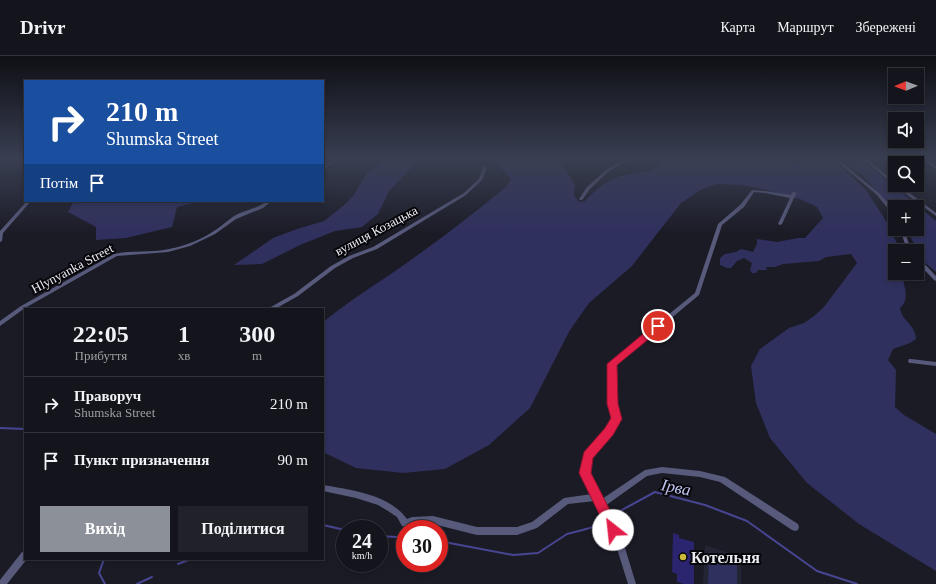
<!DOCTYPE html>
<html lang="uk">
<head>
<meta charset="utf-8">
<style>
  :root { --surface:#14141c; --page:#212129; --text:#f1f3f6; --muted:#9d9ea3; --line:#33333b; --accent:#8c9099 }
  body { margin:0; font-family:"Times New Roman",serif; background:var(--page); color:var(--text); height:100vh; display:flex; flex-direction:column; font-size:15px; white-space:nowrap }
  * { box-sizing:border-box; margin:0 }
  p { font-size:13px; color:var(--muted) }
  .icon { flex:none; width:22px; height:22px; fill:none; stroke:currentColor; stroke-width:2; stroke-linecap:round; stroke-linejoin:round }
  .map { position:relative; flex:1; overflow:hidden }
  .drawer { position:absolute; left:24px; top:252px; width:300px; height:252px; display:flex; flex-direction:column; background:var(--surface); border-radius:0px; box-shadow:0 2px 6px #0003,0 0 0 1px var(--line) }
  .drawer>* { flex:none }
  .top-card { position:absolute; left:24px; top:24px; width:300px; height:122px; border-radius:0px; box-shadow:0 2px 6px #0003,0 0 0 1px var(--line); background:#1a4fa0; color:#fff; overflow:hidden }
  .needle { width:26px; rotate:269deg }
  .tools { position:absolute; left:888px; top:12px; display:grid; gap:8px }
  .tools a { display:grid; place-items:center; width:36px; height:36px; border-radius:0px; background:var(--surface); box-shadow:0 2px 6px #0003,0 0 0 1px var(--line); font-size:20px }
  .speed { position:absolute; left:336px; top:464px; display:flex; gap:8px; font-size:20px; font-weight:700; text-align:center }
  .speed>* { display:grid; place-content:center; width:52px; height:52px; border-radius:50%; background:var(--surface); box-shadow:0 2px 6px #0003,0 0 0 1px var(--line); line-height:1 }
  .speed small { font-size:10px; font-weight:400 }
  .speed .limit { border:6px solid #d22; background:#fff; color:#111 }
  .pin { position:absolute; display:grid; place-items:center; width:34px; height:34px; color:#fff; margin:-17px; border:2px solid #fff; border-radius:50%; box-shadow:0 1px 4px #0007 }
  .me { position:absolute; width:44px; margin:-22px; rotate:331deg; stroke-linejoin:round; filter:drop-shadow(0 0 3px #0008) }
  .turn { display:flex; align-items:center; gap:14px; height:84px; padding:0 16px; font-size:18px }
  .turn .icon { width:52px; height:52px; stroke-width:2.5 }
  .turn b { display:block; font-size:28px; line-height:34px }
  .then { display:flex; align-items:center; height:38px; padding:0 16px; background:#0003; gap:8px; font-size:15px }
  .eta { display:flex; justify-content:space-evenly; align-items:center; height:68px; text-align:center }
  .eta b { font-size:24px; font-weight:700; line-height:28px }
  .cta { display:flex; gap:8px; margin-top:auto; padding:8px 16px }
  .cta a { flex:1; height:46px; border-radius:0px; background:var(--accent); color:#fff; font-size:16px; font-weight:700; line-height:46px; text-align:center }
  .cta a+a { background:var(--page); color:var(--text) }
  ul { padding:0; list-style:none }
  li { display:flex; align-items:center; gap:12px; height:56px; padding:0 16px; border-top:1px solid var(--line) }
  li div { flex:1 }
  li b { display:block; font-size:15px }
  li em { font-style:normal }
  header { display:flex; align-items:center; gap:24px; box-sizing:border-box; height:56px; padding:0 20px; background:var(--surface); border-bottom:1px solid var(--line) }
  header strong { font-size:19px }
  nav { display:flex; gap:22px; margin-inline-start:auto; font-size:14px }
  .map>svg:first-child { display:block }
</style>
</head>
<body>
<header>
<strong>Drivr</strong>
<nav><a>Карта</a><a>Маршрут</a><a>Збережені</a></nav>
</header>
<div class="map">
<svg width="936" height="528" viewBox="0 0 936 528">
  <rect width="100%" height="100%" fill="#1b1b26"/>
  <path fill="#232434" d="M705 489 741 501V528H703Z"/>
  <path fill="#30305e" d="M387 103H420L389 135 378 158 362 171 335 175 300 189 262 208 234 209 273 182 297 173 324 165 343 150 354 139 366 118Z
    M493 103H553L562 108 575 129 574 139 579 146 585 145C600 129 611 121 633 117 643 116 650 117 657 111L658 103H781L791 106H799L803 103H831L842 111 866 134 890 171 900 195H895V217H902C903 229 911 242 900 252 901 264 916 269 916 283L910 287 893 293 888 304 896 314 895 351 904 359 936 378V515L859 468 807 427 770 382 756 347 751 310 760 293 789 272 804 267 814 260 824 251 857 207 851 198 826 201 819 205 783 208 775 211H766L767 214H758L756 217H752L750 214 752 207 744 202 737 205 731 212H727L720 209V202L725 198 736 196 741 193 753 196 757 188V183L777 186 798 182H805L823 162 817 151 800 143 766 134 743 129 717 128 702 133 681 147 632 210 589 247 570 274 530 352 489 389 445 413 403 417 356 412 323 396V266C350 244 380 226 408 206 442 182 474 157 506 131L511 123Z
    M839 103H861L936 165V216L924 206 906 173H917V151H895V155L862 119Z
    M74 145H203L177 151 172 171 126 182 96 184V171L68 156Z
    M709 496 737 505V528H708Z"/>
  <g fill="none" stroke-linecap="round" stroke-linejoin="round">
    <path stroke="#484592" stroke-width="2" d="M0 372 25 373
      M609 461 655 436 705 449 747 465 817 515 857 528
      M323 469 345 474
      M379 480 397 481
      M439 485 513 499 538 497 567 478 590 472 606 463
      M104 503 99 517 105 528
      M178 508 191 503
      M137 528 152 521"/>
  </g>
  <path fill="#2b246e" d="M673 477 679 479V482L694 486V528H684L677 526V518L672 516Z"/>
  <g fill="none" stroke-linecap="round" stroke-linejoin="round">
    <path fill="#585a7c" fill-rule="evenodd" d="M625 103H630L609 115 590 133 582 144H580L579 143 587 131 607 113Z
      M834 103H838L879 137 895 155V159H893L877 139Z
      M863 103H867L895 126V129H899L936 157V160L895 130Z
      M922 103H926L936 110V113Z
      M332 105 335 106 323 113V110Z
      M484 110 487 111 482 124 466 139 377 193 353 202 335 212 298 240 275 253H268L269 252 294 238 331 210 349 200 373 191 464 137 479 123Z
      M752 134 765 135 791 139 793 136H795L796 137 795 141 794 142 782 168 780 169 778 168 790 142 765 137 754 136 744 151 722 169 699 239 615 309V348L620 363 611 378 591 401 589 417 602 443 645 414 662 411 700 415 725 421 798 468 799 471 798 474 795 475 792 474 720 426 700 421 662 417 647 420 605 450 622 482 636 528H628L614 483 599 452H597L595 445 568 448 537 472 517 479H477L433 468 412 469 405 471 402 470 397 461 388 455 378 449 356 442 323 435V429C351 434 389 438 407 463L412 461 433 460 477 471H517L532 466 564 442 592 438 581 417 585 400 607 374 614 363 609 348V308L610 306 695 237 718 168 740 149Z
      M27 145H31L3 177 2 185 0 186V175Z
      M267 145H272L263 152 236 163 215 178 190 190 168 196 117 200 25 252 0 270V265L21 250 114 198C132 194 151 197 169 193 185 190 203 183 217 173 223 169 228 164 234 160 245 154 257 153 267 145Z
      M900 173H904L909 188 913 195H909L905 188Z
      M917 201 919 202 936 220V225L934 224 917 206Z
      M909 303H911L936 306V310L911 307H909L908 305Z
      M25 495V503H27L7 528H0V524L22 496Z"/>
  </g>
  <linearGradient id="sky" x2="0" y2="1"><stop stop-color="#0f0f15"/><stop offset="0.58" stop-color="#393f52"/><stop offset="1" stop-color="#393f52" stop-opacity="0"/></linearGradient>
  <rect width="936" height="177" fill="url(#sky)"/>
  <path fill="#e11d48" stroke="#92132f" d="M658 267 663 270 661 273 617 309 618 348 622 363 613 379 593 402 591 417 620 474 618 478 613 480 609 478 579 417 584 396 605 372 611 362 607 348V308L655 268Z"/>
  <circle fill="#cbba39" stroke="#06060a" stroke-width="1.5" cx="683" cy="501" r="4"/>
  <g text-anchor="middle" stroke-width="4" stroke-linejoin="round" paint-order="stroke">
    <g font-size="13" fill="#ecedf4" stroke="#06060a">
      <text transform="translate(376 174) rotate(-28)" y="5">вулиця Козацька</text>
      <text transform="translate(72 212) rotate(-28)" y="5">Hlynyanka Street</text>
    </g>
    <g font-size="16" font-weight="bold" fill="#ecedf4" stroke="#06060a" text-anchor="start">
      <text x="691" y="507">Котельня</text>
    </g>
    <g font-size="17" font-style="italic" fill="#bfc2ee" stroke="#06060a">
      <text transform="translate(676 431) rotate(11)" y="6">Ірва</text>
    </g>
  </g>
</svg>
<div class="tools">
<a><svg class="needle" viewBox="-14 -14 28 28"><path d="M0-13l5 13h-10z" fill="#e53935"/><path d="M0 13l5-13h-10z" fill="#9d9ea3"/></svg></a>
<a><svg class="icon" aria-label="sound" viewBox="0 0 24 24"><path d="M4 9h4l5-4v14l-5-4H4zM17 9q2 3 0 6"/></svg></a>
<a><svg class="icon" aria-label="search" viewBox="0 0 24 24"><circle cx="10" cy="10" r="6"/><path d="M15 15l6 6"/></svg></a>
<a>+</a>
<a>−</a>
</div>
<div class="speed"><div>24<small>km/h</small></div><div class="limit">30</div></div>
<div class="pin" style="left:658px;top:270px;background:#d93025"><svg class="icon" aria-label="arrive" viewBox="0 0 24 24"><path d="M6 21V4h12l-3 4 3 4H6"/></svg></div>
<svg class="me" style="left:613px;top:474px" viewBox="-20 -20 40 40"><circle r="19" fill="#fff"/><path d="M0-13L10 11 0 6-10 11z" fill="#e11d48"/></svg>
<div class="top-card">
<div class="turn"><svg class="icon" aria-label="right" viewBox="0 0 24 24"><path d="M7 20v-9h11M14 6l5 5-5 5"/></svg><div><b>210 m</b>Shumska Street</div></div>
<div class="then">Потім<svg class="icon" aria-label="arrive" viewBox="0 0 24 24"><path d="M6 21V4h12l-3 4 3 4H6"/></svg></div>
</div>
<section class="drawer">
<div class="eta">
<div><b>22:05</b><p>Прибуття</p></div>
<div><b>1</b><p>хв</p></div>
<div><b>300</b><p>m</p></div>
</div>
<ul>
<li><svg class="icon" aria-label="right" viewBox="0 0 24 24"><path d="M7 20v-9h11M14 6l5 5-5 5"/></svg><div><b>Праворуч</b><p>Shumska Street</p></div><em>210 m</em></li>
<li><svg class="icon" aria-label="arrive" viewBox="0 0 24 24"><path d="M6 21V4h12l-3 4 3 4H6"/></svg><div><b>Пункт призначення</b></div><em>90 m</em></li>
</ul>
<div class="cta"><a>Вихід</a><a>Поділитися</a></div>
</section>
</div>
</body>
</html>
